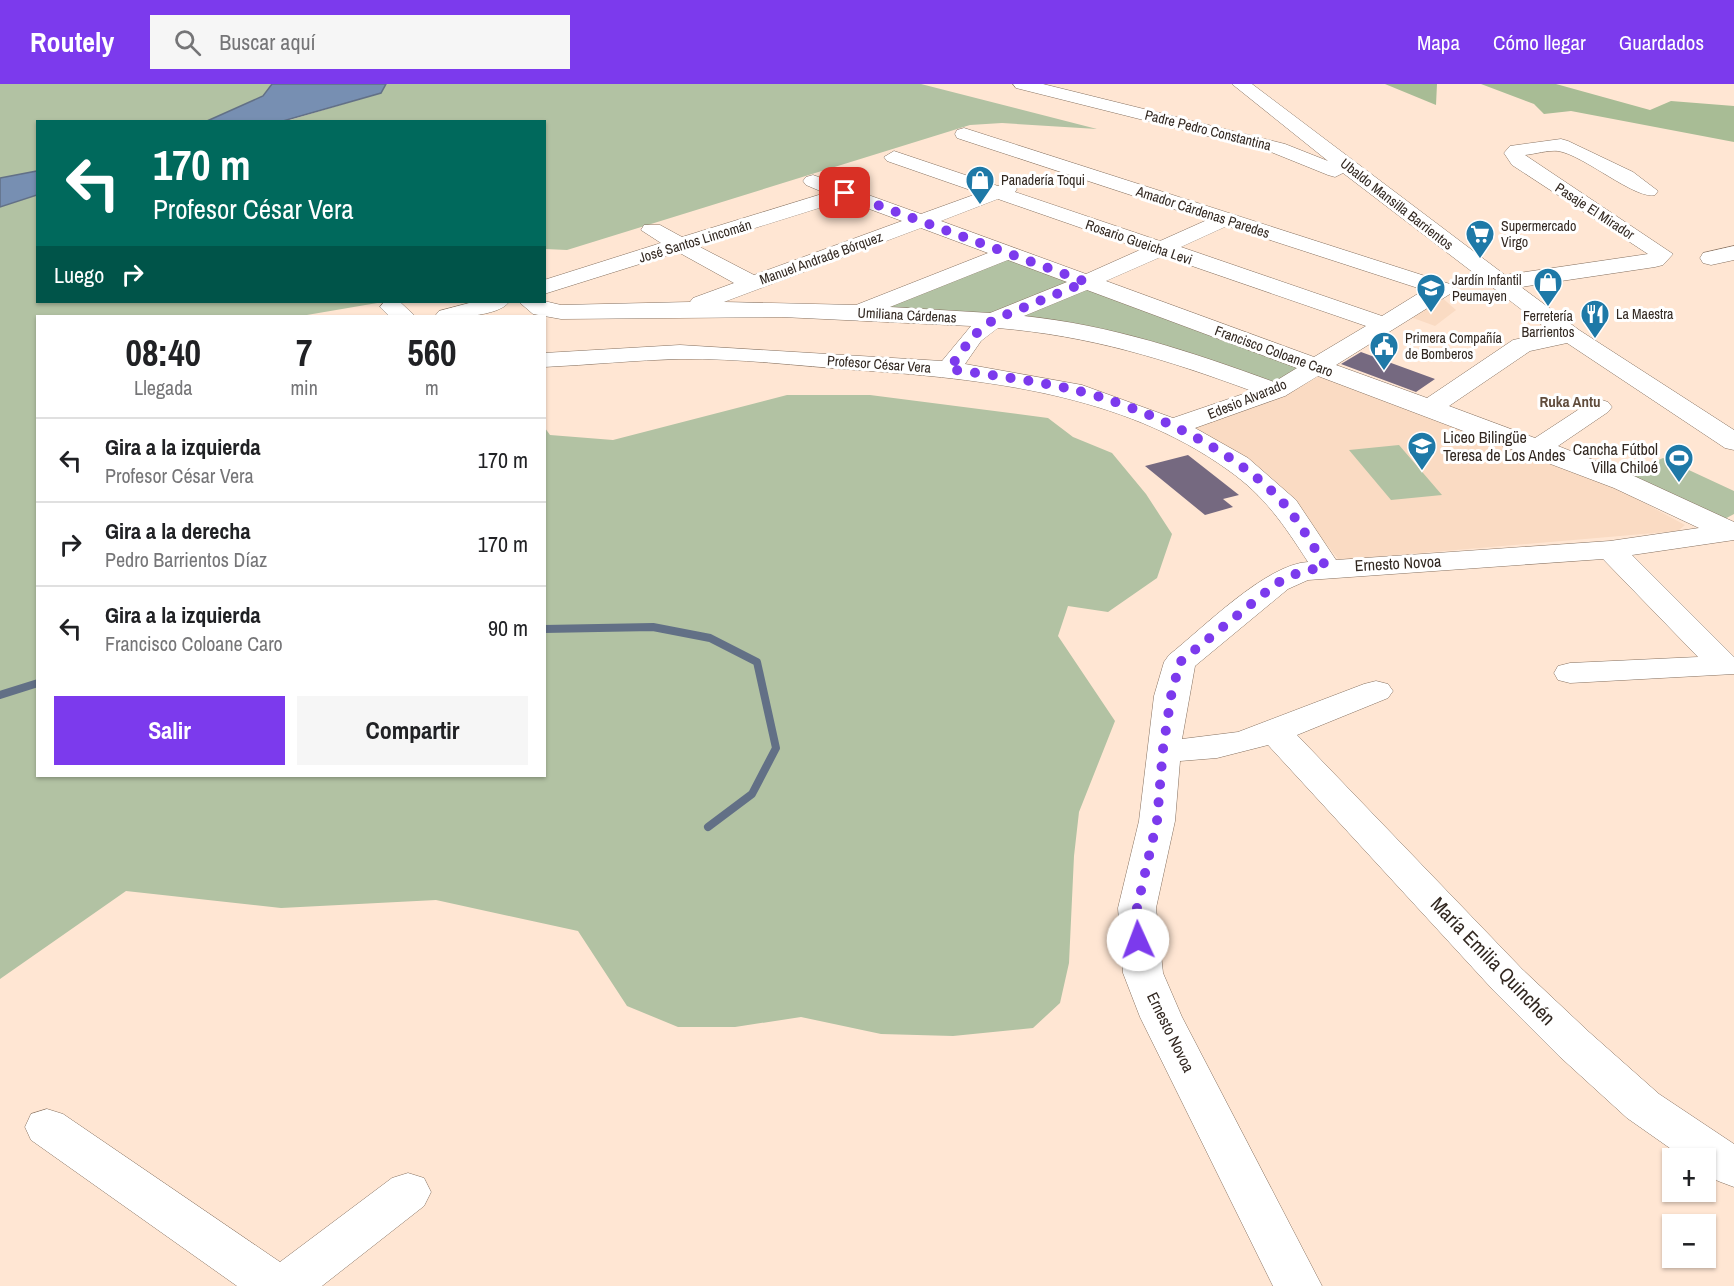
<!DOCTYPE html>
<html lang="es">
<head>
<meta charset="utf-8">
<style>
  :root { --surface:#fff; --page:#f6f6f6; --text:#202124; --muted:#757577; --line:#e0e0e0; --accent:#7c3aed }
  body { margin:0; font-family:"Archivo Narrow",sans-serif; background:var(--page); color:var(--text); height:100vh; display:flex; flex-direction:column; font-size:22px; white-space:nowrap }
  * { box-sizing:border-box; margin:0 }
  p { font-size:20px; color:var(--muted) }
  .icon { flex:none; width:33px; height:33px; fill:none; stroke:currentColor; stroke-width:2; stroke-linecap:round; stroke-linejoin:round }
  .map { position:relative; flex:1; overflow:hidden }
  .details { position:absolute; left:36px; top:231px; width:510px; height:462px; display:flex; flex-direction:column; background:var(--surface); border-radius:0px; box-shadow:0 2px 4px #0004 }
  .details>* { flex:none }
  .hud { position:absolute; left:36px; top:36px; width:510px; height:183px; border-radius:0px; box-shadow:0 2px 4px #0004; background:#00695c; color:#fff; overflow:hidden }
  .fabs { position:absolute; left:1662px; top:1064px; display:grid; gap:12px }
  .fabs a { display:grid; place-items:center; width:54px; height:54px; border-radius:0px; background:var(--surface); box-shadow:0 2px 4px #0004; font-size:30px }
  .pin { position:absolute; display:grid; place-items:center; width:51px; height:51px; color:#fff; margin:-26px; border-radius:12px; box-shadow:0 3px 9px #0006 }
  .me { position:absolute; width:66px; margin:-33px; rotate:358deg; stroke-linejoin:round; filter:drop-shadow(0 0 4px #0008) }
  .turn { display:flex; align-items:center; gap:21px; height:126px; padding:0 18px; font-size:27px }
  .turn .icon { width:78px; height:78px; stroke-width:2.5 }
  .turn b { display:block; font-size:42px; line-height:51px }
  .then { display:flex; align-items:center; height:57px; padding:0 18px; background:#0003; gap:12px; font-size:22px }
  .eta { display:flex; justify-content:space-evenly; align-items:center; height:102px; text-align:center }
  .eta b { font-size:36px; font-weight:800; line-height:42px }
  .button { display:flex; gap:12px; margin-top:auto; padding:12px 18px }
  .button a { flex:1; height:69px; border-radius:0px; background:var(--accent); color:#fff; font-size:24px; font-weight:800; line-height:69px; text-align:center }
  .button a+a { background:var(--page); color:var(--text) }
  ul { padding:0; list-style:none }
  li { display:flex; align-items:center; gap:18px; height:84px; padding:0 18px; border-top:2px solid var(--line) }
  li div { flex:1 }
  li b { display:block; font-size:22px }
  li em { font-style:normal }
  header { display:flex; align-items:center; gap:36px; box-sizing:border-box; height:84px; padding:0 30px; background:var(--accent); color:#fff }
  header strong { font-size:28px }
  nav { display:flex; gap:33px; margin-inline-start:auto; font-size:21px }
  .search { width:420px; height:54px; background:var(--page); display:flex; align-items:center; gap:15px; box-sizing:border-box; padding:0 21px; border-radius:0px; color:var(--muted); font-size:22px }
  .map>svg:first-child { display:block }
</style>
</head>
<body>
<header>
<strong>Routely</strong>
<div class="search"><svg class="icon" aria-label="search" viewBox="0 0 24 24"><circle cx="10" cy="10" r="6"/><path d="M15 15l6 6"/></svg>Buscar aquí</div>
<nav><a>Mapa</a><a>Cómo llegar</a><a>Guardados</a></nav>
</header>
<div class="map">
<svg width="1734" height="1202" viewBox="0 0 1734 1202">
  <rect width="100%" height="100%" fill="#ffe6d3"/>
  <path fill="#fadbc3" d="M1439 211 1456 226 1435 242 1405 231Z
    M1319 292 1598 394 1685 441 1678 447 1339 476 1303 431 1191 345 1273 317Z"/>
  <path fill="#b2c2a3" d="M0 0H272V1L263 12 207 37 38 38 37 87 0 94Z
    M386 0H921L1097 45 1002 39 970 41 567 166 545 165 544 38H283L381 9Z
    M37 111 38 218H383L301 232H38V692H544L545 344 550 351 613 356 787 311H870L1048 334 1073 353 1112 369 1146 410 1172 450 1157 494 1108 528 1068 522 1058 552 1115 637 1079 728 1074 772 1069 879 1060 919 1033 944 953 952 881 950 801 933 735 943H678L627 922 578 847 436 816 281 824 126 807 0 895V123Z
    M1007 170 1311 283 1276 305 1126 254 862 227Z
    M1399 361 1442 411 1391 416 1349 366Z
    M1663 374 1734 407V430L1719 438 1624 392Z"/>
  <path fill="#a8bc95" d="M1385 0H1437L1436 21Z
    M1481 0H1556L1650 26 1671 17 1734 22V58L1571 27 1544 30 1534 20Z"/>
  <path fill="#778fb2" stroke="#627086" stroke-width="1.5" d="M272 0H386L381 9 283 37H207L263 12Z
    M37 87V111L0 123V94Z"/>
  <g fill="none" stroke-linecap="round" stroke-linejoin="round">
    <path stroke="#627086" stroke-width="8" d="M544 545 653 543 710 554 757 578 776 664 752 710 708 743
      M0 611 38 599"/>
  </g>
  <path fill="#756980" d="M1361 268 1435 295 1416 308 1341 280Z
    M1188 371 1239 411 1223 415 1233 423 1205 431 1145 382Z"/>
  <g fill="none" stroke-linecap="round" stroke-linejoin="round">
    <g stroke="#867160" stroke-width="1">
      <path id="minor" d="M1013 0H1043L1285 60 1328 77 1232 0H1252L1505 191 1648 170 1512 81 1504 69 1510 62 1561 55 1568 57 1633 88 1658 107 1655 111C1635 116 1584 71 1558 67 1548 66 1535 70 1525 71L1673 170 1663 181 1655 183 1521 203 1579 246 1734 346V366L1725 364 1567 259 1530 267 1449 322 1535 354 1590 318 1599 315 1608 318 1612 323 1608 328 1558 362 1634 392 1734 438V456L1632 471 1734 573V590L1570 599 1558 596 1554 589 1558 582 1570 579 1698 573 1603 475 1308 496 1288 505 1195 582 1182 655 1238 648 1364 600 1376 597 1388 600 1393 607 1388 614 1297 651 1522 885 1589 948 1659 1010 1734 1060V1103L1718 1097 1706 1089V1074H1684L1627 1034 1559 972 1494 907 1268 661 1217 674 1180 677 1175 737 1156 824 1163 889 1182 933 1322 1202H1273L1140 933 1123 889 1118 824 1139 737 1154 612 1164 578 1169 571C1202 545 1266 480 1308 478 1284 441 1265 412 1228 386 1121 309 984 295 857 286 798 282 739 274 680 275 635 276 590 281 544 283V269L680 261 942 277 971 242 782 233 561 235 533 230 519 218 544 217 561 221 690 218 693 214 734 199 678 168 544 210V196L661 159 641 146 644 141H660L682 153 825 109 806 101 803 97 806 93 813 91 921 130 979 109 887 77 884 73 894 67 998 102 1007 99 1014 101 1017 105 1015 108 1160 157 1207 136 957 54 955 50 957 46 964 44 1450 200 1453 205 1450 210 1336 281 1427 314 1513 256 1551 248 1343 89 1335 93 1328 91 1271 68 1016 4ZM998 115 1142 165 1086 190 941 137ZM845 116 902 137 754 191 698 162ZM1227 142 1424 206 1382 232 1181 163ZM921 144 988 169 856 221 724 218ZM1163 172 1366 242 1314 273 1106 197ZM1008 176 1067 198 990 229 890 223ZM1087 206 1297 284 1274 298C1192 268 1111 241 1024 232ZM998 244C1091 252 1165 275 1252 307L1173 334 1082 301 965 280 981 257ZM1318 292 1614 404 1699 444 1610 457 1336 476 1296 416 1248 374 1195 344 1285 312Z
        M1734 162V176L1711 181 1703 179 1700 174 1703 169Z
        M384 218H400L415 232H389L380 223Z
        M473 218H509C498 233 452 234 435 232L439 227Z
        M47 1025 63 1030 280 1178 392 1094 408 1089 424 1094 431 1108 424 1122 322 1202H237L31 1056 25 1043 31 1030Z"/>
    </g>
    <use href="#minor" fill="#fff" fill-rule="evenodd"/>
  </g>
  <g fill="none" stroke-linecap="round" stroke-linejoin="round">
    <path stroke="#7c3aed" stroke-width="10" stroke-dasharray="0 18" d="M845 109 1086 198 993 236 973 252 949 285C990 291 1031 296 1071 305 1142 322 1238 366 1286 422 1301 441 1314 463 1326 483L1302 487 1277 499 1180 578 1171 612 1163 665 1157 737 1137 824 1138 856"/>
  </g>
  <defs>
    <g id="shop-pin" transform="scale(1.5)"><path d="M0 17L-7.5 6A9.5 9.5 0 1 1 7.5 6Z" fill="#1e79a7" stroke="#fff"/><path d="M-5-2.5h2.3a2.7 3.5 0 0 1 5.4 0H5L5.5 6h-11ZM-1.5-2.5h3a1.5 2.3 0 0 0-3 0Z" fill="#fff"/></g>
    <g id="supermarket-pin" transform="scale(1.5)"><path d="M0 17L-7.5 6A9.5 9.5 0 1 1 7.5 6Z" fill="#1e79a7" stroke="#fff"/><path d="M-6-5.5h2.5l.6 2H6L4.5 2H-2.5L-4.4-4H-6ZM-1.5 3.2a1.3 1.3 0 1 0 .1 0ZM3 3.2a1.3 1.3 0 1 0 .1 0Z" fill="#fff"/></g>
    <g id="school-pin" transform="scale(1.5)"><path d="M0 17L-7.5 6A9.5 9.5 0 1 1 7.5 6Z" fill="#1e79a7" stroke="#fff"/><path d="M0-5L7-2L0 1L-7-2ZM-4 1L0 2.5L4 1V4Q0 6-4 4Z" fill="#fff"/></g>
    <g id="restaurant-pin" transform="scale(1.5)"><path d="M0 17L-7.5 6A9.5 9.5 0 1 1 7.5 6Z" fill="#1e79a7" stroke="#fff"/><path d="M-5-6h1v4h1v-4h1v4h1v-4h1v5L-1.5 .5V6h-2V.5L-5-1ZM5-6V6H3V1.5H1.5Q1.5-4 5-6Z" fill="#fff"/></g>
    <g id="civic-pin" transform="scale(1.5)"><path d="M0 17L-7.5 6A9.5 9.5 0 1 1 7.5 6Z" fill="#1e79a7" stroke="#fff"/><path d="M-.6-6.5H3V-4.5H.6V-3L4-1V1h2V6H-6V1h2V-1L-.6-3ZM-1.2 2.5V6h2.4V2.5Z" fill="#fff"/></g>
    <g id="stadium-pin" transform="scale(1.5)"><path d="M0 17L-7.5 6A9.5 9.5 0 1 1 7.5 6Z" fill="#1e79a7" stroke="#fff"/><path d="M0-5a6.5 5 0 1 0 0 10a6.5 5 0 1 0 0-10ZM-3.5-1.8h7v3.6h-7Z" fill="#fff"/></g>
  </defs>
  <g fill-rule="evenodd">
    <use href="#shop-pin" x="980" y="96"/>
    <use href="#supermarket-pin" x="1480" y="150"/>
    <use href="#shop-pin" x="1548" y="198"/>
    <use href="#school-pin" x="1431" y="204"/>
    <use href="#restaurant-pin" x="1595" y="230"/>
    <use href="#civic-pin" x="1384" y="262"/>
    <use href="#school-pin" x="1422" y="362"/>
    <use href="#stadium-pin" x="1679" y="374"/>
  </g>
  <g text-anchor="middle" stroke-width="6" stroke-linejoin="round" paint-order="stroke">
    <g font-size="14" fill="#322821" stroke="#fff">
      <text transform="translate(1208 46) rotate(14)" y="5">Padre Pedro Constantina</text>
      <text transform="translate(1397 120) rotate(38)" y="5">Ubaldo Mansilla Barrientos</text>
      <text transform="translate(1595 127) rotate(33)" y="5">Pasaje El Mirador</text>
      <text transform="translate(1203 128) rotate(18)" y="5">Amador Cárdenas Paredes</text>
      <text transform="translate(695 157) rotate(-17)" y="5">José Santos Lincomán</text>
      <text transform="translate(1139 158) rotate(19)" y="5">Rosario Gueicha Levi</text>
      <text transform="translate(821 174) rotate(-20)" y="5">Manuel Andrade Bórquez</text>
      <text transform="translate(907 231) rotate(3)" y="5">Umiliana Cárdenas</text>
      <text transform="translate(1274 267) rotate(20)" y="5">Francisco Coloane Caro</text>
      <text transform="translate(879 280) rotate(4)" y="5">Profesor César Vera</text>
      <text transform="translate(1247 315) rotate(-22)" y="5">Edesio Alvarado</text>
    </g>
    <g font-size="14" fill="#322821" stroke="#fff" text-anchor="start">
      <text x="1001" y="101">Panadería Toqui</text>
      <text x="1501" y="147">Supermercado<tspan x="1501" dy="16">Virgo</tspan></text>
      <text x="1452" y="201">Jardín Infantil<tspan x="1452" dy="16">Peumayen</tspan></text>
      <text x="1616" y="235">La Maestra</text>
      <text x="1548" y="237" text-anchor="middle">Ferretería<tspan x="1548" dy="16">Barrientos</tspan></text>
      <text x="1405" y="259">Primera Compañía<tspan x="1405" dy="16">de Bomberos</tspan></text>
    </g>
    <g font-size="15" font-weight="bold" fill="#604c3c" stroke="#fff">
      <text x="1570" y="323">Ruka Antu</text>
    </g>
    <g font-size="16" fill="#322821" stroke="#fff" text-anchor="start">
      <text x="1443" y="359">Liceo Bilingüe<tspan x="1443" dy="18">Teresa de Los Andes</tspan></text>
      <text x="1658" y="371" text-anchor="end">Cancha Fútbol<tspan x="1658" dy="18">Villa Chiloé</tspan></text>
    </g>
    <g font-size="16" fill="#322821" stroke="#fff">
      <text transform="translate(1398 479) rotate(-3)" y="6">Ernesto Novoa</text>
      <text transform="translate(1171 948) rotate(64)" y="6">Ernesto Novoa</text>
    </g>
    <g font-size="20" fill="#322821" stroke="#fff">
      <text transform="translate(1493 877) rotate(46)" y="7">María Emilia Quinchén</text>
    </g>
  </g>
</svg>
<div class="fabs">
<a>+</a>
<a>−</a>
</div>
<div class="pin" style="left:845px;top:109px;background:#d93025"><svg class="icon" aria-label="arrive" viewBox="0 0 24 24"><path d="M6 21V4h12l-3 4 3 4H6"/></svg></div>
<svg class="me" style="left:1138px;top:856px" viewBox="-20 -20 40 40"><circle r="19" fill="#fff"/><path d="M0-13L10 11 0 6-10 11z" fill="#7c3aed"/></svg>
<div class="hud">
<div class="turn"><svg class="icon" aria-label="left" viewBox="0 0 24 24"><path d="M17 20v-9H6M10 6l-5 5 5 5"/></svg><div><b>170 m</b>Profesor César Vera</div></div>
<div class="then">Luego<svg class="icon" aria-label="right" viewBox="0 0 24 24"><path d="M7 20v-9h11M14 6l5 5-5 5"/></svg></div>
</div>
<section class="details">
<div class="eta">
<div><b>08:40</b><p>Llegada</p></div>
<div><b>7</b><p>min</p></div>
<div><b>560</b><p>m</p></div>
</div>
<ul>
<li><svg class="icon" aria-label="left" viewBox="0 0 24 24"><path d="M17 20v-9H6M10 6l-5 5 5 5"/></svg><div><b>Gira a la izquierda</b><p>Profesor César Vera</p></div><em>170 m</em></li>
<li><svg class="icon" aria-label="right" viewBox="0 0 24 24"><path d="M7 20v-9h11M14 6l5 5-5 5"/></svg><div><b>Gira a la derecha</b><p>Pedro Barrientos Díaz</p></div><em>170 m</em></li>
<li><svg class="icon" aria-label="left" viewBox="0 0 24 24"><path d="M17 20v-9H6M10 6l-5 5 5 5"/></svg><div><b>Gira a la izquierda</b><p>Francisco Coloane Caro</p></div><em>90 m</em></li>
</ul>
<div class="button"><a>Salir</a><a>Compartir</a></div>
</section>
</div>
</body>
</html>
